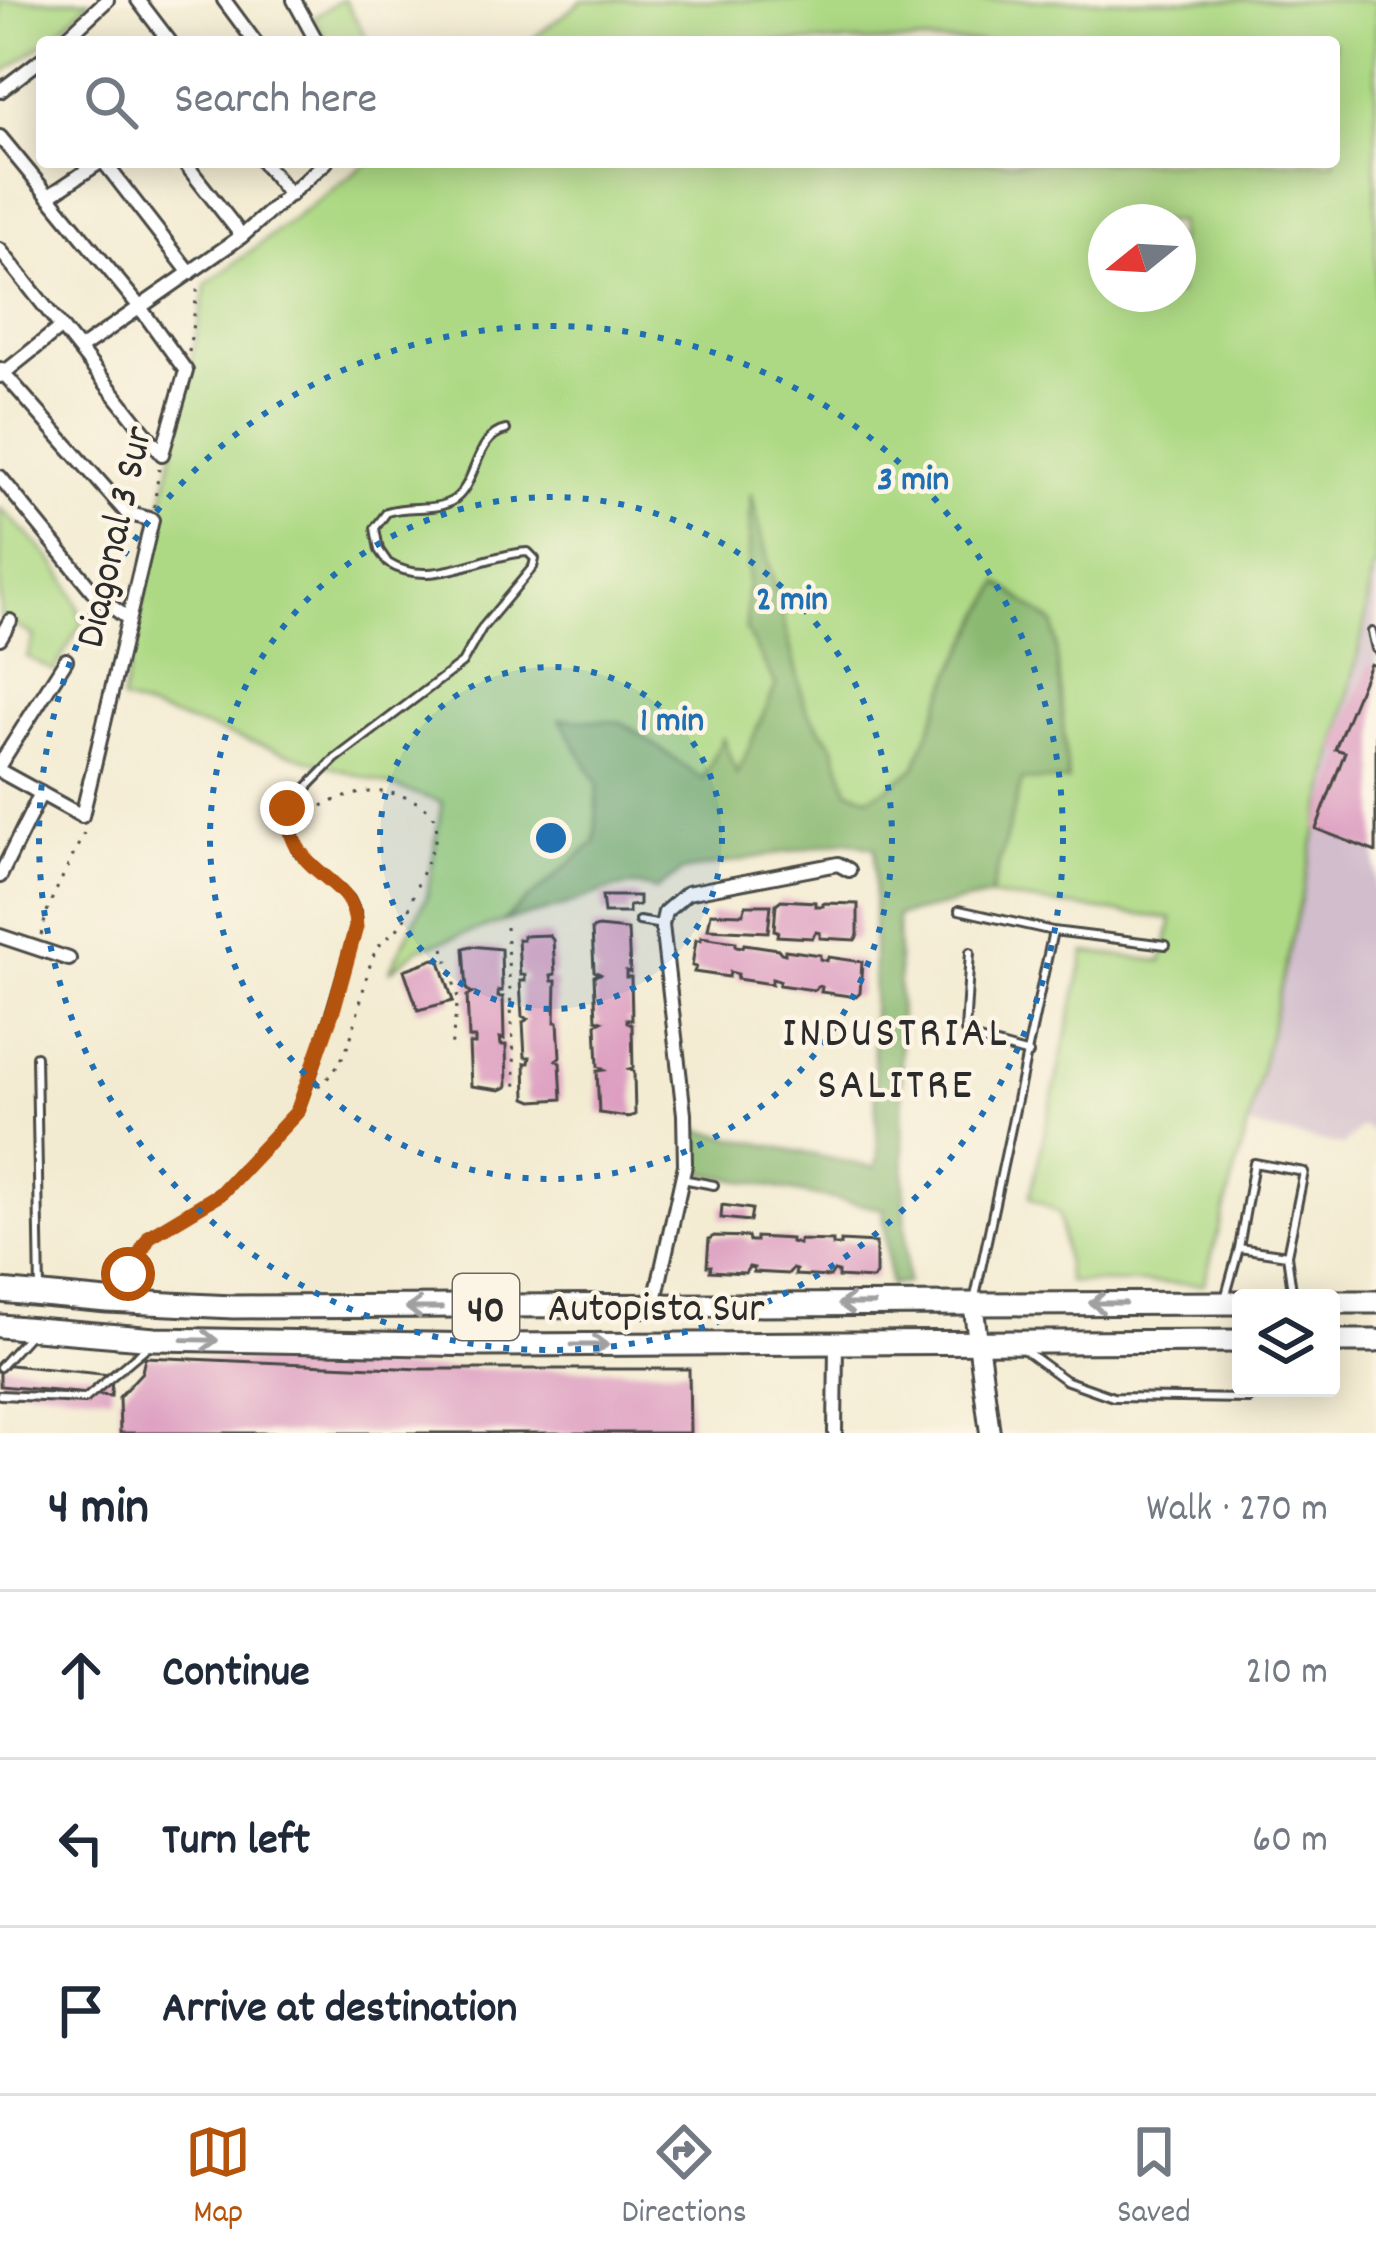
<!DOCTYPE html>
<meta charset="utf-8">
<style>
:root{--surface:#fff;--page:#f2f2f3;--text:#1f2937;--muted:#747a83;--line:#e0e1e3;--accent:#b45309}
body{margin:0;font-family:Dekko,sans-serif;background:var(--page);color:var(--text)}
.controls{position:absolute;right:36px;bottom:36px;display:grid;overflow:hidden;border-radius:12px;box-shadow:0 6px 30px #0003}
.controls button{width:108px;height:108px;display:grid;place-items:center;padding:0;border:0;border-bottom:3px solid var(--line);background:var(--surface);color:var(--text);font:60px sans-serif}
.compass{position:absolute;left:1088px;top:204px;width:108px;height:108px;border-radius:50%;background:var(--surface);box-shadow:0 6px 30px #0003;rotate:252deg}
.stop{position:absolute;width:36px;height:36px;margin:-27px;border:9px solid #b45309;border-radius:50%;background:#fff}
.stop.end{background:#b45309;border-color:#fff;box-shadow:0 3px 12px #0008}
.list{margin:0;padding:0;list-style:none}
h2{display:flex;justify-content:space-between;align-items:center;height:156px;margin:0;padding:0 48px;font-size:51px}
h2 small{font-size:39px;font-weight:400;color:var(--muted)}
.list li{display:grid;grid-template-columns:78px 1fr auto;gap:36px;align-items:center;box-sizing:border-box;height:168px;padding:0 48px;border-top:3px solid var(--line)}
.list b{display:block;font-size:45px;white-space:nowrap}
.list em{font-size:39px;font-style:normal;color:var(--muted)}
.icon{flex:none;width:66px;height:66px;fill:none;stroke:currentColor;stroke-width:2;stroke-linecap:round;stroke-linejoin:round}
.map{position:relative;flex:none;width:1376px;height:1433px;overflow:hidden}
.search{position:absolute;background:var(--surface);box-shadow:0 6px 30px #0003;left:36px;right:36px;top:36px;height:132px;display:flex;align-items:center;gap:30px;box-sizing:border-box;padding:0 42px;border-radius:12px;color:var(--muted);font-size:45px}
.sheet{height:660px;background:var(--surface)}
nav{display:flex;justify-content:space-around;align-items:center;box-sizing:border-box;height:168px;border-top:3px solid var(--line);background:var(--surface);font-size:33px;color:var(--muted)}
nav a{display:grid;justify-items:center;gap:6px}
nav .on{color:var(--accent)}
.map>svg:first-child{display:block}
.industrial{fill:#d1bdcc}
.green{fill:#add984;stroke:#6c8258;stroke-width:3;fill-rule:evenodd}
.forest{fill:#8ab972;stroke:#5a724e;stroke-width:3}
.building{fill:#dd9ec1}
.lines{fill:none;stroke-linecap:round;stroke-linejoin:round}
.service-casing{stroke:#494844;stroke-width:12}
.minor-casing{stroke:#494844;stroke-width:18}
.secondary-casing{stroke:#494844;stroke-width:24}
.trunk-casing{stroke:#494844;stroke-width:27}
.path{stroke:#494844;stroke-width:3;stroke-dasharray:3 9;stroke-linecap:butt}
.service{stroke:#fff;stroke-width:6}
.minor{stroke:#fff;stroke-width:12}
.secondary{stroke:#fff;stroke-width:18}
.trunk{stroke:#fff;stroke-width:21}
.oneway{stroke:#a0a0a0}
.route{stroke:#b45309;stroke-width:15}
.ring{fill:none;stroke:#1f6fb2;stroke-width:6;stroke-dasharray:6 12}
.labels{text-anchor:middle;stroke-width:9;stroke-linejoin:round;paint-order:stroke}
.shield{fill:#fcf5e5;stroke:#6a6863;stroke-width:3}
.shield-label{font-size:39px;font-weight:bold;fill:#2b2b2b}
.street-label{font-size:42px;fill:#2b2b2b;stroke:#fcf5e5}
.neighbourhood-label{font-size:45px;letter-spacing:3px;fill:#2b2b2b;stroke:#fcf5e5}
.centre{fill:#1f6fb2;stroke:#fcf5e5;stroke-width:6}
.ring-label{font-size:36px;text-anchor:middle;font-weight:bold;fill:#1f6fb2;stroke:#fcf5e5;stroke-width:9;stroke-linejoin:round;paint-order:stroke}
</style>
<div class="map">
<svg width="1376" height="1433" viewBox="0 0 1376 1433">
<rect width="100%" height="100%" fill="#fcf5e5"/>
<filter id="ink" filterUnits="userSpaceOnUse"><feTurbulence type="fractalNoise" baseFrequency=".00833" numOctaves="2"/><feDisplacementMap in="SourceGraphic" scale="24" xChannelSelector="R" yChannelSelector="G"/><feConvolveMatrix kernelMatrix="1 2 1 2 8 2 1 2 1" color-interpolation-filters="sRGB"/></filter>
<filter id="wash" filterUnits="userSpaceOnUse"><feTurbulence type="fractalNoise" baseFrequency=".004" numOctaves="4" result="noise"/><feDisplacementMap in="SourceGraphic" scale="48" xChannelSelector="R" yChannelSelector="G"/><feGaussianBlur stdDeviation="2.7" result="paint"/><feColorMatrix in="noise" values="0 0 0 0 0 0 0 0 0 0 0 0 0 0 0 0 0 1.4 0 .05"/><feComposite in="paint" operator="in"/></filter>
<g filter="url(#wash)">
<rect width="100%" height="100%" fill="#f3ebd1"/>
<!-- industrial -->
<path class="industrial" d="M1376,568V1133L1362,1126L1343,1146L1248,1126L1364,628L1372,570Z"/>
<!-- green -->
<path class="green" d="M0,0H90L54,36L0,75Z
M341,0H345L369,42H329L313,18Z
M583,0H1376V568L1372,570L1364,628L1248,1126L1204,1284L1068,1282L1059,1213L1030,1197L1085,952L1162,961L1172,919L990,896L1022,779L1067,781L999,584L952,673L915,767L890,787L869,797L847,790L834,747L806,709L752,499L746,631L777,685L737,777L722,741L703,780L622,722L561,720L598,784L595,843L502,922L418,949L389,972L427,896L442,802L122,701L207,284L369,162H1334V42H528ZM1106,222H1178V294H1106Z
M0,508C38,544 71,570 82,623L54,671L27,657L34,636L0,617Z"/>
<!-- forest -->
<path class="forest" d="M751,493L806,709L834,747L848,790L869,797L890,787L915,767L952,673L1000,583L1054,624L1068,781L1022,780L990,896L897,916L907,1283L890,1285L883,1209L697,1172V1130L875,1168L878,1158L873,1030L875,848L846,841L683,871L656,890C622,878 593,898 560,907C541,913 521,917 502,922L595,842L598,784L560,719L622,722L703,779L723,739L737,775L776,685L746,631Z"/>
<g id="blocks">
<!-- building -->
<path class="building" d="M1370,664L1376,666V852L1316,829L1345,752L1335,749Z
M602,896H639V905L629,906V913H604Z
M781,900L815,902V906H823V903L858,904V935L855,940L820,938V933L816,932L812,938L777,936L778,931L774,930L776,904Z
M746,905H771L768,932L708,929L711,913L743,914Z
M598,927L628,930L630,972L626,971V977H631L632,1020L627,1019V1022L632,1025L633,1068L629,1069L634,1072L635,1115L628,1117L599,1113L597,1071L604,1070L598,1066L596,1024L602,1021L596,1019L594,976L600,974L594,971L592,929Z
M549,935L553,940L555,974L551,975L552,981H556L555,1022H558L560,1057L556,1060L560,1063L562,1099L533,1101L526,1098L525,1063H529L530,1057H525L523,1022L528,1019L522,1016L520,981H525V975H520L518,939L523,940V936Z
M701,937L736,942V946L743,947L744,944L778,949L781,953L785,954V950L820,955V959L827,961L828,957L862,962L860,993L856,997L821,992L822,987L818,986L814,990L779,985L780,981L772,979V984L737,979L738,974L730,972L729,977L694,972L696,967L692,966L696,940H701Z
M471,946L501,949L502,991H498V997H503L504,1039L500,1038L501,1045H506L507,1087L500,1090L471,1086L469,1044H475V1038H469L467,996L473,993L467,990L464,948Z
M434,959L440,961L453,1001L418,1010L404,970Z
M722,1205L752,1209L750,1221L721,1218Z
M714,1236L748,1237L749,1241H756V1237L791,1239V1242L799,1244V1240L833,1241V1245H841V1241L876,1243V1274L873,1279L838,1277V1272L834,1271L830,1277L795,1275L796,1270L792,1269L788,1274L753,1272L754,1268L749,1267L745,1273L710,1271L711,1266H707L709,1239Z
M145,1357L421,1369H689L690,1433H120L119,1397L142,1372Z
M0,1364L112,1375L111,1396L0,1386Z"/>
</g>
</g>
<g filter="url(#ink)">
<use href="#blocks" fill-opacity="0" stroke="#494844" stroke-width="3"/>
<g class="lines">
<defs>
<path id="service" d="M1372,632L1376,649
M959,910L1053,931L1166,945
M639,921L662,925
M970,952L965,1031L975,1039L1029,1054
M36,1056L40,1292
M682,1179L714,1185
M1239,1248L1287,1255
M1226,1295L1239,1248L1254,1163L1304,1172L1287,1255L1293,1298
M975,1297L1053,931
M123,1299L127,1274L150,1236L220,1194L297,1112L312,1074L356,927V912L350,899L298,852L287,808L335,759L462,663L482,628L533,567L535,559L528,552C482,554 431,590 388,563L379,550L375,528L387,512C409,504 436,513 455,499C478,481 475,436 506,430
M1024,1350L1065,1380L1113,1397L1249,1399L1267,1388
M0,1367L30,1334
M0,1395L85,1399L148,1346"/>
<path id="minor" d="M138,0L170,42
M224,0L255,42
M294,0L317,42
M62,42L107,0
M0,91L42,59
M0,137L139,306L186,371L162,454
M104,162L190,273
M184,162L242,236
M263,162L290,195
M49,196L100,162
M0,250L162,454
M80,349L242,236L326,162
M0,369L127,513L152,520L82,816L0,771
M0,376L60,328
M0,477L97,596L126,617
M0,638L10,621
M0,764L66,660
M0,876L41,793
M0,936L69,959
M654,1305L685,1165L684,1114L662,925L665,912L687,893L838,864L849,870
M835,1433L836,1342"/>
<path id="secondary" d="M973,1303L990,1433"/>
<path id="trunk" d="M0,1291L107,1301L233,1307L1241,1303
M1331,1302H1376
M0,1326L155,1339L483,1345L1241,1341
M1331,1341H1376"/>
</defs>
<!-- service casing -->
<use href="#service" class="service-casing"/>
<!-- minor casing -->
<use href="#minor" class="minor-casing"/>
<!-- secondary casing -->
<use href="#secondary" class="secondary-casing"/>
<!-- trunk casing -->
<use href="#trunk" class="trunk-casing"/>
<!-- path -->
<path class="path" d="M189,352L198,285
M154,507L159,469
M300,816C334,800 368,783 405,797C459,816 430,848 417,886C411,901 409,914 399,927C391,937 379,942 374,954C357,996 357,1060 318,1086
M506,927L516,1089
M41,935L49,905L86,829
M444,948L458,998L451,1049"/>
<!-- service -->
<use href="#service" class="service"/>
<!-- minor -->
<use href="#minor" class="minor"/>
<!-- secondary -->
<use href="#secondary" class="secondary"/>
<!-- trunk -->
<use href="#trunk" class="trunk"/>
</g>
<!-- one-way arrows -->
<defs><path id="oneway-shaft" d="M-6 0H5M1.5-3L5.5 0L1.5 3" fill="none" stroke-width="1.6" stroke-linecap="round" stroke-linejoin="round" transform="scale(3)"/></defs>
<g class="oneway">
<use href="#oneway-shaft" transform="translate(1107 1303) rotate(180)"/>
<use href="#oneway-shaft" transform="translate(856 1304) rotate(180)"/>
<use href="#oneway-shaft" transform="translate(424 1308) rotate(180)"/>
<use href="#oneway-shaft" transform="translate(200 1340) rotate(1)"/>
<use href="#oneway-shaft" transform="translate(590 1345)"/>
</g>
</g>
<g class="lines" filter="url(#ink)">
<!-- route -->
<path class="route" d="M128,1274L150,1236L220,1194L297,1112L334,1007L356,927C355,872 290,881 287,808"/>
</g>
<!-- distance rings -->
<circle cx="551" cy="838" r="171" fill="#1f6fb2" fill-opacity=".12"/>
<g class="ring">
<circle cx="551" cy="838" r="171"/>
<circle cx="551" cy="838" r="341"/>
<circle cx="551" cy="838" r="512"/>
</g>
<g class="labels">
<!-- shield labels -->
<rect class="shield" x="453" y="1274" width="66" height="66" rx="9"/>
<g class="shield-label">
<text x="486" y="1321">40</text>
</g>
<!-- street labels -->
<g class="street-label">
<text transform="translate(111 536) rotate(-77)" y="15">Diagonal 3 Sur</text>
<text x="656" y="1320">Autopista Sur</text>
</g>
<!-- neighbourhood labels -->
<g class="neighbourhood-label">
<text x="896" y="1045">INDUSTRIAL<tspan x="896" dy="52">SALITRE</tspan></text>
</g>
</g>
<circle cx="551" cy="838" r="18" class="centre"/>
<g class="ring-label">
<text x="913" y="489">3 min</text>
<text x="792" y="609">2 min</text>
<text x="672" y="730">1 min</text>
</g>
</svg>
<div class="controls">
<button><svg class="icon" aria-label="layers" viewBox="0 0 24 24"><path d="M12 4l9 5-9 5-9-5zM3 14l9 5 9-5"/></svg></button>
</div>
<svg class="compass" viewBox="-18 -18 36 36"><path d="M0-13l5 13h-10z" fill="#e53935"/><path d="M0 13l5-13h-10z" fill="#747a83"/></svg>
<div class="stop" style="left:128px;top:1274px"></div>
<div class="stop end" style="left:287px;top:808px"></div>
<div class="search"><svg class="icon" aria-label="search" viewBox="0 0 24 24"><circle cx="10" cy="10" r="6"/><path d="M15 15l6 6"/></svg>Search here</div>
</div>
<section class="sheet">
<h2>4 min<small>Walk · 270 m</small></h2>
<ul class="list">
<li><svg class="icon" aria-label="ahead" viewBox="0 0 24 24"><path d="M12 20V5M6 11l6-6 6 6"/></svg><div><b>Continue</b></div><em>210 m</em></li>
<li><svg class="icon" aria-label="left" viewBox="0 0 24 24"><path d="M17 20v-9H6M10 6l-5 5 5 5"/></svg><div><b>Turn left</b></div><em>60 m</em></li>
<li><svg class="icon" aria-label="arrive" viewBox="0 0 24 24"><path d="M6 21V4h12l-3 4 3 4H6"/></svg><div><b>Arrive at destination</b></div></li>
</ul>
</section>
<nav>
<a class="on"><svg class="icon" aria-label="map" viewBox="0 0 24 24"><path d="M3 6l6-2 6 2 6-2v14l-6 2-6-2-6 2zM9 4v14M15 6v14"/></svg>Map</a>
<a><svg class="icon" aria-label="directions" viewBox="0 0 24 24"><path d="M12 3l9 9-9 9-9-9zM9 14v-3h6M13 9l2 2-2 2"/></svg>Directions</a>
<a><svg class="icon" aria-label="saved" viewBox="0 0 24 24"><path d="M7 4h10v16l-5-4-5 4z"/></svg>Saved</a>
</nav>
